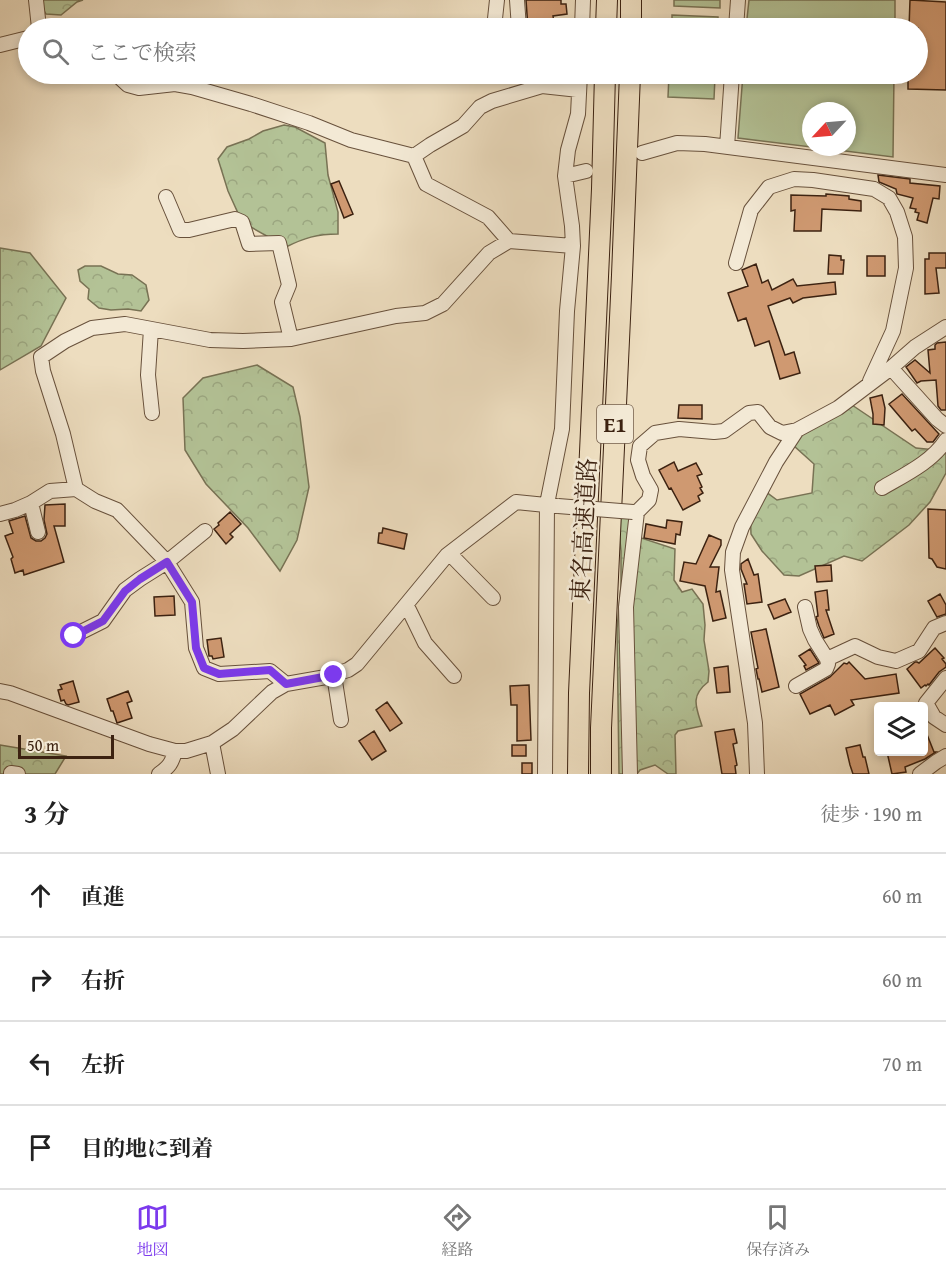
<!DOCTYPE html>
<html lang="ja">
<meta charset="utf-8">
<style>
:root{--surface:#fff;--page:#f2f2f2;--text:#222;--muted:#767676;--line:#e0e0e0;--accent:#7c3aed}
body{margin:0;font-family:"Gentium Book Plus","Noto Serif JP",serif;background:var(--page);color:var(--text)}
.controls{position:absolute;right:18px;bottom:18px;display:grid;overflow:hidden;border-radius:6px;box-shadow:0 3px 9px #0003}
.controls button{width:54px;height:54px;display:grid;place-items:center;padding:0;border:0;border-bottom:2px solid var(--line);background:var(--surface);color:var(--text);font:30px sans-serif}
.compass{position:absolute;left:802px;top:102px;width:54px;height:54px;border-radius:50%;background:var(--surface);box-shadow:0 3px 9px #0003;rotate:244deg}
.scale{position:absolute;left:18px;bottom:15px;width:96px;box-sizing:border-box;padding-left:6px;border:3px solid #3c2211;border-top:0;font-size:16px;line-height:21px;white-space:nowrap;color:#3c2211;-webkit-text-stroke:4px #f3e9d5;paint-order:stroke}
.stop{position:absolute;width:18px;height:18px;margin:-14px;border:4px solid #7c3aed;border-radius:50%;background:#fff}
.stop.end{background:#7c3aed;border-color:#fff;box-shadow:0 2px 6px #0008}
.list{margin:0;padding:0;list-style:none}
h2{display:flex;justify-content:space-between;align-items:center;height:78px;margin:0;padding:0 24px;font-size:26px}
h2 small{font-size:20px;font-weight:400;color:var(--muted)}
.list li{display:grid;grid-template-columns:39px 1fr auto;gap:18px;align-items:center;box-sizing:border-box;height:84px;padding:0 24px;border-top:2px solid var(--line)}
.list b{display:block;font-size:22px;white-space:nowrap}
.list em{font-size:20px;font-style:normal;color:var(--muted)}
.icon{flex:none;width:33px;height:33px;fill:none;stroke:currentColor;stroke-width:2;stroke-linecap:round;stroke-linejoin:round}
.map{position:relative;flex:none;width:946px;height:774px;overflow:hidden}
.search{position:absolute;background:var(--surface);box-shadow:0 3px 9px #0003;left:18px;right:18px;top:18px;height:66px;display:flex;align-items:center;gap:15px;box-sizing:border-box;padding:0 21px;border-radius:33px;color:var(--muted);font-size:22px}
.sheet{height:414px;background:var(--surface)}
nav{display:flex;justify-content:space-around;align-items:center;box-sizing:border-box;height:84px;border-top:2px solid var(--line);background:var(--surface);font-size:16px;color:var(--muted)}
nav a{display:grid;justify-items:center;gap:3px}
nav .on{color:var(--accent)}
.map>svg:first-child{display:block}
.green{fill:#b3c296;stroke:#787254;stroke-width:1.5}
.forest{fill:url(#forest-crowns);stroke:#787254;stroke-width:1.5}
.building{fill:#cf9971;stroke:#3c2211;stroke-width:1.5}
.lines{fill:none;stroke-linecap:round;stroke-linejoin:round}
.minor-casing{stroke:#68513c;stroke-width:16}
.highway-casing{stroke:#3c2211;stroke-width:22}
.minor{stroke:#f3e9d5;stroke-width:14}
.highway{stroke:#edddbf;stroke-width:20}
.minor-bridge-casing{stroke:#68513c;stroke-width:16;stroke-linecap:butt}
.minor-bridge{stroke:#f3e9d5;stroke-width:14}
.route{stroke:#7c3aed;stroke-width:8}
.labels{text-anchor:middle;stroke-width:5;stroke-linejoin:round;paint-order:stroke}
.shield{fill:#f3e9d5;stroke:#735e4c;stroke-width:1.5}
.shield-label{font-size:22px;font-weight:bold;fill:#3c2211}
.street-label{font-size:24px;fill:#3c2211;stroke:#f3e9d5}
</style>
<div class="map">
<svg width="946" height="774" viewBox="0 0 946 774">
<defs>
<pattern id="forest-crowns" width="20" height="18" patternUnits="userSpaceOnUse" patternTransform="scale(1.5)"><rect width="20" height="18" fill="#b3c296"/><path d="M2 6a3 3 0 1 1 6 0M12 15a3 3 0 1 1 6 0" fill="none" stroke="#9ba680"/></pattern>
</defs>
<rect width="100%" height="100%" fill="#edddbf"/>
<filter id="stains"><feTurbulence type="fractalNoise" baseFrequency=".00333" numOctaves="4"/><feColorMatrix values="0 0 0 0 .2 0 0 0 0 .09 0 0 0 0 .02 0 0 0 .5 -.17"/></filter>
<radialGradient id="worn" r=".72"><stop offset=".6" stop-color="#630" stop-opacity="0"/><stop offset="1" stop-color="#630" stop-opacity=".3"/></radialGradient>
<!-- green -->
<path class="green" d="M674,0H720V8L674,6Z
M749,0H895V28H746Z
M672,15L718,17V28H672Z
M743,74H894L893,157L813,147H847V111H811V147L738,138Z
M669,75L715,77L714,99L668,97Z"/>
<!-- forest -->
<path class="forest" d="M37,0H83L77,2L61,15L46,14Z
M284,125L295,127L325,143L328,175L338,212V234C317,234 304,238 286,247L242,222L228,191L218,159L227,147L249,139L263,131Z
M0,248L30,253L66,298L41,346L0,370Z
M85,266H101L118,274L132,275L146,285L149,300L141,311L128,309L111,310L99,308L88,299L89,289L80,281L78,270Z
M257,365L293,387L300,417L309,487L297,540L280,571L248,528L206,484L185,450L183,398L203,378Z
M852,405L916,448L946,451V473L930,502L909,525L862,561L844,556L799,576L784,575L762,551L751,534L750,506L762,489L777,500L812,493L814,464L793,445L802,427Z
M624,516H633L638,537L675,549L674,580L682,592L692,589L703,604L705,625L704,640L709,671L708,682C690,696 696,707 702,726L678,731L675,735L676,774H668L655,765L640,770L637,774H619L617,629L621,586V551L618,521Z
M0,745L66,756L55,774H0Z"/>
<!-- building -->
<path class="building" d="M526,0H561V4H566L567,14L553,16L555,28H528Z
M910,0L946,2V90L908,89V74H918V28H909Z
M878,175L910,179V183L940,186L939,199L933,198L927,223L917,220L919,213L915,212L916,209L910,208L913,198L897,194L896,189L879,182Z
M339,181L353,214L344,218L331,184Z
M826,194L849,196V199L861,201V211L822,209L821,231H794L795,210L791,211V195L826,196Z
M929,253H946V268H936L939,293L925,294V259H929Z
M829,255L841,256V260H844L843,274H828Z
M867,256H885V276H867Z
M756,264L762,283L768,280L772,290L793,279L797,286L835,282L836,294L803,298L793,303L790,298L768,306L785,355L794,352L800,373L780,379L769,341L755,346L746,318L738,321L728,293L748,286L742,270Z
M946,342V410H941L938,406L936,380L921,381L917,383L906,367L915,360L930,373L928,350L935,349V345L937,343Z
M902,394L939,434L933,442H927L915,429L912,431L889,404Z
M882,395L885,408L884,425L873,424V414L870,398Z
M679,405H702V419L678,418Z
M674,462L678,471L696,463L702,474L697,476L702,487L700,488L703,493L698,496L700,501L683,510L671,488L669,489L659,470Z
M65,504V526H54L64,562L24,575L23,570L15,573L11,559L13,557L5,536L13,533L9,521L25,516L31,538L36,541H41L45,538L47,534L44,520L45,505Z
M928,509L946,510V569L937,567L932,559L929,558Z
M230,512L241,524L230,534L233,537L226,544L214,529L219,525L218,523Z
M667,520L682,522L680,535L676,534L675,544L644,538L646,524L666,528Z
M383,528L407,534L404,549L378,543L379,533H382Z
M709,535L721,540V545L710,567H719L716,592L720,591L726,618L713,621L705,586L680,581L684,562L696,564Z
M748,559L754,575L758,574L762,602L747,604L744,584H747L741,569V564Z
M831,565L832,581L817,582L815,566Z
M827,590L829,610H826L834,634L824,638L819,626L816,617L818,616L815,592Z
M940,594L946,605V614L937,617L928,601Z
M174,596L175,615L155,616L154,597Z
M785,599L791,612L774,619L768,605Z
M766,629L779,687L762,692L759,679H758L756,669L758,668L751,632Z
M221,638L224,657L213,659L212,656H209L207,640Z
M935,648L944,658L942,659L946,664V667L939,672L929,685L928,684L926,686L925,685L921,688L907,669L915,662H917L919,663Z
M810,649L819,663L806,670L804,666L806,665L799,656Z
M849,662L865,679L896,674L899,693L851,700L854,705L835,715L830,705L810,714L800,694L830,677L844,663L847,664Z
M728,666L730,692L717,693L714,668Z
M73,681L79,702L68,705L66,704L64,700L61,701L58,690L62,689L60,685Z
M529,685L531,740L517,741V705H511L510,686Z
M128,691L132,701L127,703L132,718L117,723L113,711H111L107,699Z
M387,702L402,723L390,731L376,710Z
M924,727L934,752H936L925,759L905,767L906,772L892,774L887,752H924Z
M734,729L737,743L733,744L737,765L735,766L736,774H722L715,732Z
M374,731L386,751L372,760L359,741Z
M512,745H526V756H512Z
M860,745L863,757H865L869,774H853L850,765L846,748Z
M522,763H532V774H522Z"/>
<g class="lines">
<defs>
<path id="minor" d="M36,0L39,28
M517,0L519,28
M494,28L497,0
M582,28L583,0
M736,28L738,0
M0,45L28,38
M116,74L128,85L139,88L175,84L192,87L251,104L309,123L351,140L414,156L426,184L488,217L509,241
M536,74L542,86L579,90
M727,147L732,74
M642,153L677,143L705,144L946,175
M414,156L430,145L463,126L480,107L492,101L542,86
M565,176L586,171
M166,197L180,230H189L235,219L242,222L249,244L279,243L289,285L282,302L291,339
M736,263L751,210L769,187L794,179L813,180L874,189L889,198L897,212L905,237L906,268L893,331L870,381
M151,329L148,375L152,413
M891,368L937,419L946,426
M882,488C904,475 932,462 946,440
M31,503L38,532
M0,514L15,510L31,503L50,491L76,489
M450,554L493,598
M404,607L409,610L425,643L454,676
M805,607L810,629L815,640L827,659
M73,636L103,621L125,590L140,579L167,562L205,531
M334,675L341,720
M946,678L926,703L934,717L946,725
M286,684L270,671L219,674L204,668L196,648L192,602L167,562L117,510L95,501L76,489L63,434L43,371L41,357L65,341L92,328L125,324L210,340L243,341L291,339L396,316L425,313L443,304L489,253L509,241L573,246
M796,686L826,669L828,664L827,659L855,646L878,657L896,661L919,651L934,628L946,623
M0,691L10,693L149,744L175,751H186L212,743L233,729L272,692L286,684L326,677L348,670L357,664L447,555L516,502L556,506
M212,743L218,774
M11,773L18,774
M159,774C169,767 172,763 175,751
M545,774L547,504L562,429L567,311L573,246L572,226L565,176L568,150L578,114L580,74
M630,774L626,607L637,512L649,500L651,490L643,476L638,460L640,446L655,433L679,429L714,432L724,431L749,413L758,412L770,427L782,433L797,430L838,408L891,368L915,347L946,327
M757,774L755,723L732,570L733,552L742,527L776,462L797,430
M920,774L936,762L946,756"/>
<path id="highway" d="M606,28L607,0
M631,28V0
M578,774L579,693L602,189L605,74
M601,774V728L622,275L630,74"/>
</defs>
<!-- minor casing -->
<use href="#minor" class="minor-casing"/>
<!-- highway casing -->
<use href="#highway" class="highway-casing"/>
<!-- minor -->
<use href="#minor" class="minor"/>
<!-- highway -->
<use href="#highway" class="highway"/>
<defs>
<path id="minor-bridge" d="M558,506L633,512"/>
</defs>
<!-- minor-bridge casing -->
<use href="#minor-bridge" class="minor-bridge-casing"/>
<!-- minor-bridge -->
<use href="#minor-bridge" class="minor-bridge"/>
</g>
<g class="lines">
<!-- route -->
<path class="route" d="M74,636L103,621L125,591L140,579L167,562L192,602L196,648L204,668L219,674L270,670L286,684L334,675"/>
</g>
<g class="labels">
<!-- shield labels -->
<rect class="shield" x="597" y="405" width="36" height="38" rx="4.5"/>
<g class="shield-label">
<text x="615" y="432">E1</text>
</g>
<!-- street labels -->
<g class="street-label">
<text transform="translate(584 530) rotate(-87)" y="8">東名高速道路</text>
</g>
</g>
<rect width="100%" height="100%" filter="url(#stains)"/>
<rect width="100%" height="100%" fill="url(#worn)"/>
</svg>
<div class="controls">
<button><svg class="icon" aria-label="layers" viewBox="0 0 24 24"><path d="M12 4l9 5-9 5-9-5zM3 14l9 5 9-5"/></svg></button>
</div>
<svg class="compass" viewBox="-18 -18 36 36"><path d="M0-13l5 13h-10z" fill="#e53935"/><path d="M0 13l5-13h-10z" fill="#767676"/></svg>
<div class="scale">50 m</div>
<div class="stop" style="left:74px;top:636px"></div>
<div class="stop end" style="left:334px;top:675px"></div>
<div class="search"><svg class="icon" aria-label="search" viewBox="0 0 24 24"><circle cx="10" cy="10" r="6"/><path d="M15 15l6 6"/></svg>ここで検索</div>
</div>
<section class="sheet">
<h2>3 分<small>徒歩 · 190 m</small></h2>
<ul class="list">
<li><svg class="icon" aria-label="ahead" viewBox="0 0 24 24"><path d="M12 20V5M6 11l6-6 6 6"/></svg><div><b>直進</b></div><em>60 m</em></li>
<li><svg class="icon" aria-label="right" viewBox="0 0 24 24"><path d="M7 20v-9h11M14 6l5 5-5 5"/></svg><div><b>右折</b></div><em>60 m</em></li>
<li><svg class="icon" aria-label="left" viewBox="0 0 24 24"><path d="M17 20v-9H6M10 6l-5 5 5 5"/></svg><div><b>左折</b></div><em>70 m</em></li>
<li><svg class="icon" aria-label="arrive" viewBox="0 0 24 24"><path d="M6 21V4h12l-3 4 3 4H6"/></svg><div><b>目的地に到着</b></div></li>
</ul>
</section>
<nav>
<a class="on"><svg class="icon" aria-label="map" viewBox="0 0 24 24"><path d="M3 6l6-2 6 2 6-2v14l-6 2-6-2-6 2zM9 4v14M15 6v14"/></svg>地図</a>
<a><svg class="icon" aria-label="directions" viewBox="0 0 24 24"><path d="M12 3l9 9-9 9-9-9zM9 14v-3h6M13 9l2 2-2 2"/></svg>経路</a>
<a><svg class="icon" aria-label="saved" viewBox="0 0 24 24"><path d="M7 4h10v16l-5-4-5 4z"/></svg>保存済み</a>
</nav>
